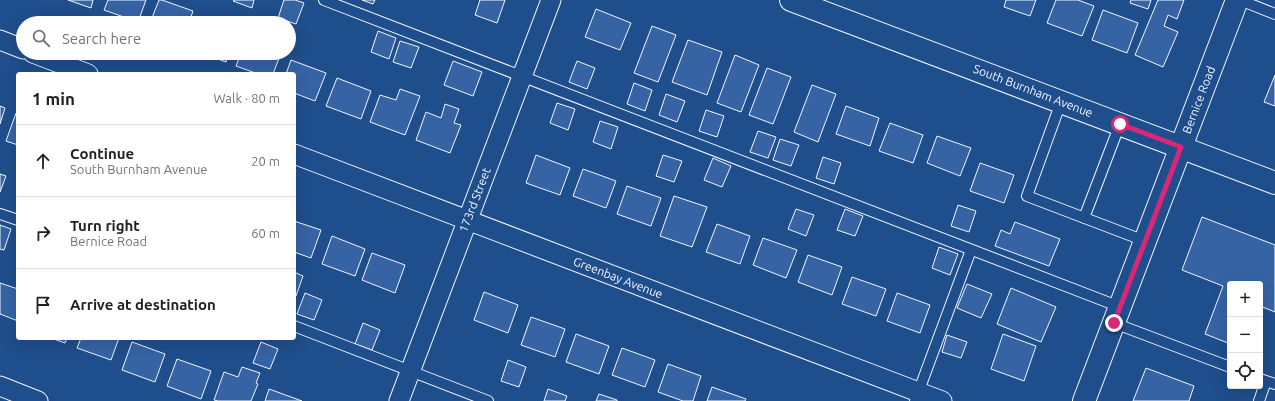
<!DOCTYPE html>
<meta charset="utf-8">
<style>
:root{--surface:#fff;--page:#f6f6f6;--text:#202124;--muted:#757577;--line:#e0e0e0}
body{margin:0;font-family:Ubuntu,sans-serif;background:var(--page);color:var(--text)}
.controls{position:absolute;right:12px;bottom:12px;display:grid;overflow:hidden;border-radius:4px;box-shadow:0 4px 16px #0002}
.controls button{width:36px;height:36px;display:grid;place-items:center;padding:0;border:0;border-bottom:1px solid var(--line);background:var(--surface);color:var(--text);font:20px sans-serif}
.stop{position:absolute;width:12px;height:12px;margin:-9px;border:3px solid #db2777;border-radius:50%;background:#fff}
.stop.end{background:#db2777;border-color:#fff;box-shadow:0 1px 4px #0008}
.list{margin:0;padding:0;list-style:none}
h2{display:flex;justify-content:space-between;align-items:center;height:52px;margin:0;padding:0 16px;font-size:17px}
h2 small{font-size:13px;font-weight:400;color:var(--muted)}
.list li{display:grid;grid-template-columns:26px 1fr auto;gap:12px;align-items:center;box-sizing:border-box;height:72px;padding:0 16px;border-top:1px solid var(--line)}
.list b{display:block;font-size:15px;white-space:nowrap}
.list p{margin:0;font-size:13px;white-space:nowrap;color:var(--muted)}
.list em{font-size:13px;font-style:normal;color:var(--muted)}
.icon{flex:none;width:22px;height:22px;fill:none;stroke:currentColor;stroke-width:2;stroke-linecap:round;stroke-linejoin:round}
.map{position:relative;flex:none;width:1275px;height:401px;overflow:hidden}
.search{position:absolute;background:var(--surface);box-shadow:0 4px 16px #0002;left:16px;top:16px;width:280px;height:44px;display:flex;align-items:center;gap:10px;box-sizing:border-box;padding:0 14px;border-radius:22px;color:var(--muted);font-size:15px}
.panel{position:absolute;background:var(--surface);box-shadow:0 4px 16px #0002;left:16px;top:72px;width:280px;height:268px;border-radius:4px}
.map>svg:first-child{display:block}
.building{fill:#3563a3;stroke:#f2f6ff}
.lines{fill:none;stroke-linecap:round;stroke-linejoin:round}
.lane-casing{stroke:#f2f6ff;stroke-width:12}
.street-casing{stroke:#f2f6ff;stroke-width:21}
.secondary-casing{stroke:#f2f6ff;stroke-width:24}
.lane{stroke:#1f4e8c;stroke-width:10}
.street{stroke:#1f4e8c;stroke-width:19}
.secondary{stroke:#1f4e8c;stroke-width:22}
.route{stroke:#db2777;stroke-width:5}
.labels{text-anchor:middle;stroke-width:3;stroke-linejoin:round;paint-order:stroke}
.street-label{font-size:12px;fill:#f2f6ff;stroke:#1f4e8c}
</style>
<div class="map">
<svg width="1275" height="401" viewBox="0 0 1275 401">
<rect width="100%" height="100%" fill="#1f4e8c"/>
<!-- building -->
<path class="building" d="M68,0H93L91,8Z
M108,0H146L138,22L104,10Z
M159,0H162L193,11L189,23H150Z
M234,0H254L252,8L233,1Z
M284,0H295L304,3L296,24L278,18Z
M362,0H375L373,4Z
M479,0H505L497,23L475,15L480,0Z
M1006,0H1036L1030,16L1004,7Z
M1056,0H1078L1094,6L1082,36L1047,23Z
M1131,0H1151L1148,9L1130,3Z
M1158,0H1184L1177,19L1168,15L1164,26L1178,32L1163,67L1135,55Z
M596,9L631,23L620,50L585,37Z
M1103,10L1138,23L1127,53L1092,40Z
M652,26L676,35L658,82L634,73Z
M378,31L396,38L389,59L371,52Z
M688,40L722,52L707,95L672,82Z
M400,41L419,47L411,68L393,62Z
M202,53H229L226,62Z
M241,53H281L273,74H258L236,66Z
M735,55L759,65L741,112L717,103Z
M291,60L326,73L315,101L294,93V74H286Z
M453,61L482,72L473,96L444,85Z
M577,61L595,68L587,89L569,82Z
M767,68L791,77L773,124L749,115Z
M1275,75V106L1264,102Z
M337,78L371,91L361,119L326,106Z
M634,83L652,90L645,111L627,104Z
M812,85L836,94L818,142L794,132Z
M400,89L420,96L405,135L370,122L380,95L396,100Z
M666,94L685,101L677,122L659,115Z
M557,103L575,109L568,130L550,123Z
M445,104L459,109L454,123L461,125L450,153L416,140L426,112L441,118Z
M0,106L5,108L0,124Z
M846,106L879,118L870,146L836,134Z
M706,110L724,116L717,137L699,131Z
M16,113L18,114V145L6,141Z
M600,121L618,127L611,149L593,142Z
M890,123L923,135L913,163L879,151Z
M758,131L776,137L768,158L750,152Z
M937,136L971,148L960,176L927,163Z
M780,139L799,145L791,166L773,160Z
M536,155L570,168L560,195L526,183Z
M663,155L682,161L674,182L656,176Z
M823,157L841,163L834,184L816,178Z
M713,158L731,166L722,187L704,180Z
M980,163L1014,175L1004,203L970,191Z
M583,169L616,181L606,208L573,196Z
M0,174L6,176L0,192Z
M627,186L661,198L651,226L617,214Z
M674,196L707,207L692,247L660,236Z
M958,205L976,211L969,232L951,226Z
M796,209L814,215L806,236L788,229Z
M845,209L863,216L855,236L837,230Z
M1202,217L1275,245V312L1260,306V284H1230V338L1228,343L1205,334L1223,286L1182,270Z
M294,221L321,230L311,258L294,252Z
M1015,222L1060,239L1049,266L995,246L1001,230L1010,234Z
M717,224L750,236L740,264L706,252Z
M0,225L11,229L4,250L0,249Z
M332,236L365,249L355,276L322,264Z
M763,238L797,250L786,278L753,265Z
M939,247L958,254L950,275L932,268Z
M372,253L405,265L395,293L362,280Z
M808,255L842,267L832,295L798,282Z
M294,272L303,276L296,296H294Z
M852,277L886,289L876,316L842,304Z
M0,283L18,289V321L0,314Z
M967,284L992,294L981,318L957,308Z
M1011,288L1056,307L1041,342L997,324Z
M484,292L518,305L508,333L474,320Z
M305,293L322,300L314,320L297,314Z
M897,293L930,305L920,333L887,321Z
M531,317L565,329L555,357L521,345Z
M363,323L380,330L372,350L355,344Z
M576,334L609,346L599,374L566,362Z
M1003,334L1036,346L1024,381L991,369Z
M947,335L967,342L961,358L942,352Z
M51,338H67L65,343Z
M81,338H119L111,360L77,348Z
M132,342L165,354L155,382L122,370Z
M261,342L278,349L270,369L253,363Z
M622,348L655,360L645,387L612,375Z
M177,359L211,371L201,399L167,386Z
M508,360L526,367L519,387L501,381Z
M668,364L701,376L693,401H683L658,392Z
M242,367L260,373L256,383L258,384L251,401H218L214,400L224,372L238,377Z
M1146,368L1194,386L1189,401H1133Z
M712,387L746,399L745,401H707Z
M269,389L302,401H265Z
M548,389L567,396L565,401H544Z
M599,394L617,400V401H596Z"/>
<g class="lines">
<defs>
<path id="lane" d="M324,0L1120,307
M1240,0L1275,14
M1061,102L1027,196L1145,241
M0,214L18,220
M1084,218L1120,124
M1114,323L1230,367
M294,326L488,401
M1260,379L1275,384
M915,401L971,250
M1259,401L1266,381"/>
<path id="street" d="M0,40L23,49
M33,53L88,74
M294,154L942,401
M0,386L38,401
M399,401L551,0"/>
<path id="secondary" d="M791,0L1275,183
M1084,401L1237,0"/>
</defs>
<!-- lane casing -->
<use href="#lane" class="lane-casing"/>
<!-- street casing -->
<use href="#street" class="street-casing"/>
<!-- secondary casing -->
<use href="#secondary" class="secondary-casing"/>
<!-- lane -->
<use href="#lane" class="lane"/>
<!-- street -->
<use href="#street" class="street"/>
<!-- secondary -->
<use href="#secondary" class="secondary"/>
</g>
<g class="lines">
<!-- route -->
<path class="route" d="M1114,323L1181,147L1120,124"/>
</g>
<g class="labels">
<!-- street labels -->
<g class="street-label">
<text transform="translate(1033 91) rotate(21)" y="4">South Burnham Avenue</text>
<text transform="translate(1199 100) rotate(-69)" y="4">Bernice Road</text>
<text transform="translate(475 200) rotate(-69)" y="4">173rd Street</text>
<text transform="translate(618 278) rotate(21)" y="4">Greenbay Avenue</text>
</g>
</g>
</svg>
<div class="controls">
<button>+</button>
<button>−</button>
<button><svg class="icon" aria-label="locate" viewBox="0 0 24 24"><circle cx="12" cy="12" r="6"/><path d="M12 2v4M12 18v4M2 12h4M18 12h4"/></svg></button>
</div>
<div class="stop" style="left:1120px;top:124px"></div>
<div class="stop end" style="left:1114px;top:323px"></div>
<div class="search"><svg class="icon" aria-label="search" viewBox="0 0 24 24"><circle cx="10" cy="10" r="6"/><path d="M15 15l6 6"/></svg>Search here</div>
<section class="panel">
<h2>1 min<small>Walk · 80 m</small></h2>
<ul class="list">
<li><svg class="icon" aria-label="ahead" viewBox="0 0 24 24"><path d="M12 20V5M6 11l6-6 6 6"/></svg><div><b>Continue</b><p>South Burnham Avenue</p></div><em>20 m</em></li>
<li><svg class="icon" aria-label="right" viewBox="0 0 24 24"><path d="M7 20v-9h11M14 6l5 5-5 5"/></svg><div><b>Turn right</b><p>Bernice Road</p></div><em>60 m</em></li>
<li><svg class="icon" aria-label="arrive" viewBox="0 0 24 24"><path d="M6 21V4h12l-3 4 3 4H6"/></svg><div><b>Arrive at destination</b></div></li>
</ul>
</section>
</div>
